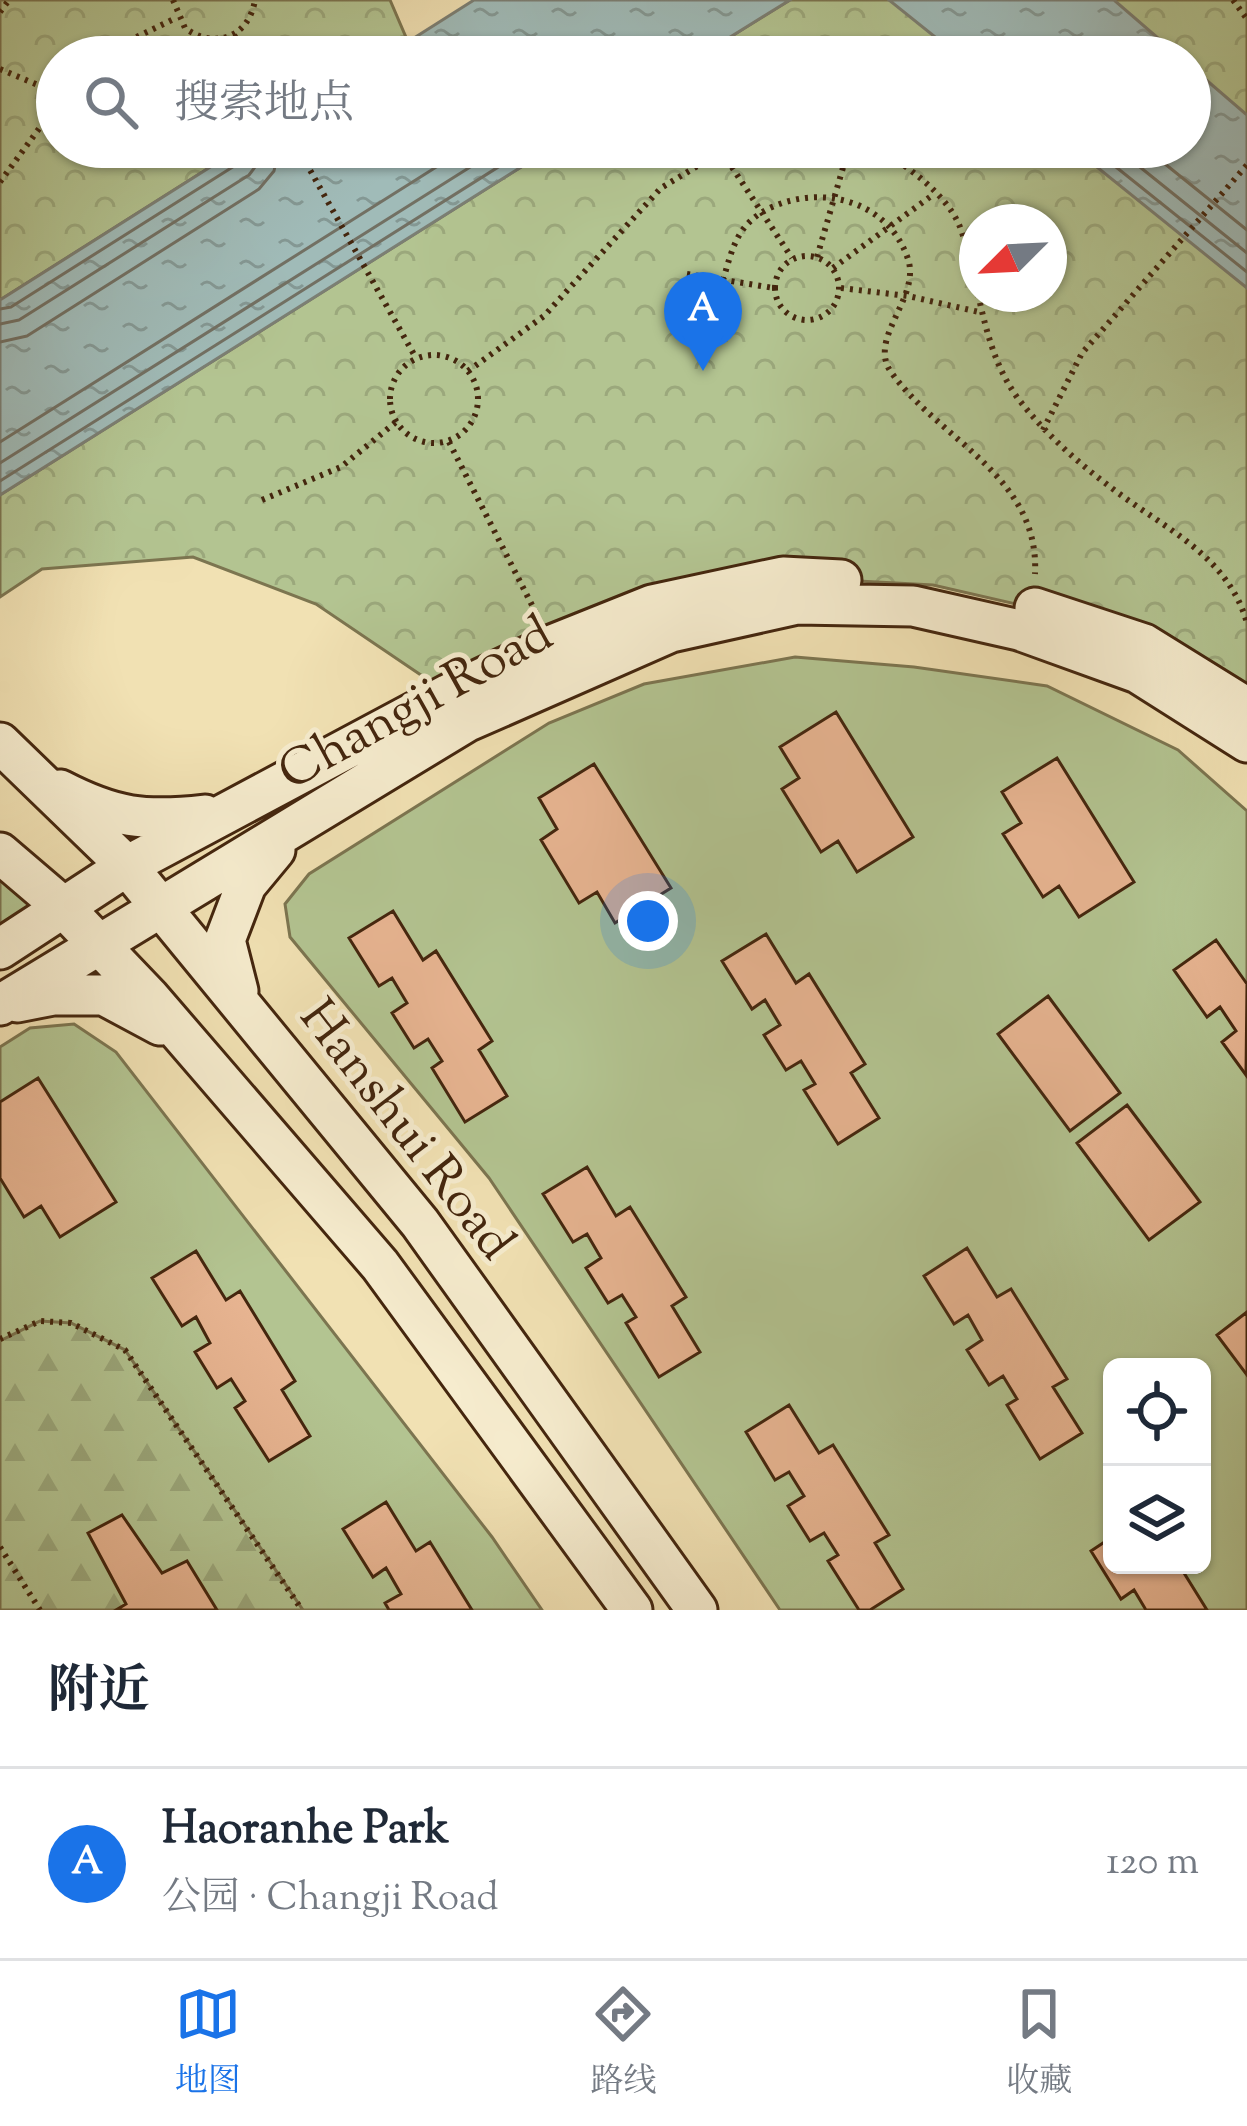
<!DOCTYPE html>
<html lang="zh">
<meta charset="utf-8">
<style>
:root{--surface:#fff;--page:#f2f2f3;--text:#1f2937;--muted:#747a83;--line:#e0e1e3;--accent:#1a73e8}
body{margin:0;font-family:"Sorts Mill Goudy","Noto Serif SC",serif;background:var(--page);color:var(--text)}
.controls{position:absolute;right:36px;bottom:36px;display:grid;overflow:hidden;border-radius:18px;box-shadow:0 3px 9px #0004}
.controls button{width:108px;height:108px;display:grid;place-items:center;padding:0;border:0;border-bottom:3px solid var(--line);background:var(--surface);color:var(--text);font:60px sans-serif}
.compass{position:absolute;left:959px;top:204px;width:108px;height:108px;border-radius:50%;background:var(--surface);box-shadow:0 3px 9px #0004;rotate:246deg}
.you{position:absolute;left:648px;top:921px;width:42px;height:42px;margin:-30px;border:9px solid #fff;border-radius:50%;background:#1a73e8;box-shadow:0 0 0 18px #1a73e833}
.badge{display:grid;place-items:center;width:78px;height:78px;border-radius:50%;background:var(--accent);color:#fff;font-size:39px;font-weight:700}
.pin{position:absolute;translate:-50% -99px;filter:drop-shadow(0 3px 6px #0008)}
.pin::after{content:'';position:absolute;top:63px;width:42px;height:36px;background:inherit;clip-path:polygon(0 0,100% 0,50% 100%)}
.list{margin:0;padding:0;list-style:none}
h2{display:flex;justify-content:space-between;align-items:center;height:156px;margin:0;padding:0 48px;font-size:51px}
h2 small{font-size:39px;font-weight:400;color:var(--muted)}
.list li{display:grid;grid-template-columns:78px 1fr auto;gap:36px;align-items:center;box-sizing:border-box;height:192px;padding:0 48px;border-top:3px solid var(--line)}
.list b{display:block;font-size:45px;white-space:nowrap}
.list p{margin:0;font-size:39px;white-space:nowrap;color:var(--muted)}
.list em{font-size:39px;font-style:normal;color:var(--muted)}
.icon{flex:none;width:66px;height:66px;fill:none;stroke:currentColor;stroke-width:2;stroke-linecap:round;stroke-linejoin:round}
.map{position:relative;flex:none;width:1247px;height:1610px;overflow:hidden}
.search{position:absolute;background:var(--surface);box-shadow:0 3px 9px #0004;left:36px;right:36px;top:36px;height:132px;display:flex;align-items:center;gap:30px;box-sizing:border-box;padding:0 42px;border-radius:66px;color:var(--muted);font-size:45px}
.sheet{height:348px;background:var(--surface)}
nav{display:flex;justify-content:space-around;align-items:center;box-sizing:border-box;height:168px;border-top:3px solid var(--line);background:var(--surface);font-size:33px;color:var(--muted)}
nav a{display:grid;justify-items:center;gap:6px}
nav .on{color:var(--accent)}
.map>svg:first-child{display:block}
.grass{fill:#b3c491;stroke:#7c7550;stroke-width:3;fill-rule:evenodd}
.forest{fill:url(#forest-firs);stroke:#7c7550;stroke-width:3}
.park{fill:url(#park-crowns);stroke:#7c7550;stroke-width:3;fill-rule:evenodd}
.water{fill:url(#water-ripples);stroke:#7b7f74;stroke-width:3}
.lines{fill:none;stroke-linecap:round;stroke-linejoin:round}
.shore{stroke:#727063;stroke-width:3}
.building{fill:#e7b491;stroke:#44260e;stroke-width:3}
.secondary-casing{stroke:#44260e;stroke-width:45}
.path{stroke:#44260e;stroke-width:6;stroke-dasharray:3 6;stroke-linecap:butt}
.secondary{stroke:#f6ecce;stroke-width:39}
.labels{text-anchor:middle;stroke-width:10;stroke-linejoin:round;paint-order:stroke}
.street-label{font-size:51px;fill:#44260e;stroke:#f6ecce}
</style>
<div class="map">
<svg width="1247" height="1610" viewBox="0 0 1247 1610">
<defs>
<pattern id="forest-firs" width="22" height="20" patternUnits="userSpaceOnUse" patternTransform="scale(3)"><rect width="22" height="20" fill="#b3c491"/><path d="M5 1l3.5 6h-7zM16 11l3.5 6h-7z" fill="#9ba87c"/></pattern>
<pattern id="park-crowns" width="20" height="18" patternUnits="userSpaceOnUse" patternTransform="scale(3)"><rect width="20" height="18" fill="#b3c491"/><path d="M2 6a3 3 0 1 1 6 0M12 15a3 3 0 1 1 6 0" fill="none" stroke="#9ba87c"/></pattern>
<pattern id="water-ripples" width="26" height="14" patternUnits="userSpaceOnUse" patternTransform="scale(3)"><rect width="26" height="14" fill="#a0bbb8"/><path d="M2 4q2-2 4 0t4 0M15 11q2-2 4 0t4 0" fill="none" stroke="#849894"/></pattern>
</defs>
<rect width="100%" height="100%" fill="#f1e1b3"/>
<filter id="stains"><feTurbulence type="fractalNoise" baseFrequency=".00167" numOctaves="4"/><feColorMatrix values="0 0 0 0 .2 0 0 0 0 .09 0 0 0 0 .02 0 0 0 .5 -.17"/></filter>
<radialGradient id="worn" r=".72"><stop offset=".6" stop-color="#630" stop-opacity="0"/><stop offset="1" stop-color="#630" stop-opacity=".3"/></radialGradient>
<!-- grass -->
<path class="grass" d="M795,657L914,667L1047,686L1178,750L1247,811V1610H780L489,1178L290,937L285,904L309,874L549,723L644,684ZM1112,1367H1202V1565H1112Z
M74,1024L116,1052L492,1537L542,1610H0V1047L30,1028Z"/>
<!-- forest -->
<path class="forest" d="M40,1321L71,1323L125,1350L303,1610H0V1341Z"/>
<!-- park -->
<path class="park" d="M0,0H390L408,42L384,57H57V147H242L0,300Z
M790,0H1247V708L1033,608L933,585L783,577L449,694L316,604L193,557L42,569L0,597V495L553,147H1190V57H698ZM977,222H1049V294H977Z
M0,853L62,906L0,949Z"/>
<!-- water -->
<path class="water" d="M474,0H790L698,57H384Z
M889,0H1114L1180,57H960Z
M1190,66L1247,115V288L1072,147H1190Z
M242,147H553L0,495V300Z"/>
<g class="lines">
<!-- shore -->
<path class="shore" d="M1091,147L1247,272
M1115,147L1247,253
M1144,147L1247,230
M0,309L11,307L239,163L246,147
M0,324L19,320L249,175L258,163L261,147
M0,342L27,336L259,189L274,171L279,147
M0,442L468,147
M0,463L502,147
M0,481L530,147"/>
</g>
<!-- building -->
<path class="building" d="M836,712L913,837L857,872L838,841L821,852L782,789L799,778L780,747Z
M1057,758L1134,882L1079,917L1059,886L1043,897L1003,834L1021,823L1002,792Z
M594,764L671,888L615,923L597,892L579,903L541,840L557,829L539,798Z
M393,911L423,960L436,951L492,1041L479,1050L507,1096L465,1122L432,1068L442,1061L428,1039L414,1048L392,1013L407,1003L392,978L379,986L349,938Z
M766,934L796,983L809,974L865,1064L851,1073L879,1118L838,1144L804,1090L815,1084L801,1061L786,1070L764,1035L780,1025L765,1000L752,1009L722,961Z
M1216,940L1247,984L1246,1075L1222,1042L1236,1031L1220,1007L1207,1017L1174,970Z
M1048,996L1120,1093L1070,1131L998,1034Z
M38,1078L116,1202L60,1237L41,1206L24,1217L0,1178V1102Z
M1127,1105L1200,1202L1149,1240L1077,1143Z
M587,1167L616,1216L630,1207L686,1297L672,1306L700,1352L659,1377L626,1323L636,1317L622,1295L608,1303L586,1268L601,1258L587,1234L573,1242L543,1194Z
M967,1248L997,1297L1011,1289L1067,1379L1053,1387L1082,1433L1040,1459L1007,1405L1017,1399L1003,1376L989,1385L967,1350L982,1340L968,1315L954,1324L924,1276Z
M196,1251L226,1300L240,1291L295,1381L282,1390L310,1436L269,1461L235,1408L245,1401L231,1379L217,1388L195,1352L210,1343L196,1317L182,1326L152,1278Z
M1247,1312V1375L1217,1335Z
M789,1405L819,1453L833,1445L889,1535L875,1543L903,1589L870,1610H859L828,1561L838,1555L824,1533L810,1541L788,1506L804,1496L789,1472L775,1480L746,1432Z
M386,1502L416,1551L430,1542L472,1610H389L385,1603L401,1594L386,1568L373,1577L343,1529Z
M122,1515L162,1573L187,1561L217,1610H116L126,1604L88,1533Z
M1112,1537V1565H1160L1164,1572L1179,1565L1207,1610H1146L1134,1590L1121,1599L1091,1551Z"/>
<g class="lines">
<defs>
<path id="secondary" d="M1035,608L1144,644L1247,708
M0,743L127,866L420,1223L697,1610
M60,790C114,818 145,822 205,815
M0,853L62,906L149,997L380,1265L632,1610
M0,949L127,866L449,694L552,645L652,605L783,577L841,580
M238,991L225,940L246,885L275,850
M17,1002L53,995H104L160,1025
M0,1005L466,722L671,632L797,604L913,606L1019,630L1138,673L1247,742"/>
</defs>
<!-- secondary casing -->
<use href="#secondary" class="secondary-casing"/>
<!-- path -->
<path class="path" d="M173,0L185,28C215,50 249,37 255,0
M1233,0L1247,19
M0,12L9,0
M234,35L247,57
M107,57L122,44L176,18
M0,69L57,93
M297,147L416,358
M874,147C904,163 947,194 960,227C981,284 981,351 1020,401C1048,437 1084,468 1121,495C1170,531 1229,559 1247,623
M722,152L792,258
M0,182L57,104
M775 288a32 32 0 1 1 64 0a32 32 0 1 1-64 0Z
M817,257L849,147
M833,268L934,194
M687,274L774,288
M723,280C733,247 737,223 772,207C824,184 889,202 908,259C921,298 867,338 891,372C940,441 1040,476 1035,574
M841,288L908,296L979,312
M390 399a44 44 0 1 1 88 0a44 44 0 1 1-88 0Z
M468,371L544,316L661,188L729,147
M1043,430L1082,353L1247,165
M449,442L537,615
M262,500L341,467L396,422
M0,1339L40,1321L71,1323L125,1350L302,1610
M0,1547L40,1610"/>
<!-- secondary -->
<use href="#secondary" class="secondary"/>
</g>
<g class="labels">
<!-- street labels -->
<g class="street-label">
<text transform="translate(414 701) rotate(-29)" y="18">Changji Road</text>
<text transform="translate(409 1128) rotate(52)" y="18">Hanshui Road</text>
</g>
</g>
<rect width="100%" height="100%" filter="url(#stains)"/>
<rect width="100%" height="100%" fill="url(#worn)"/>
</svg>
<div class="controls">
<button><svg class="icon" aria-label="locate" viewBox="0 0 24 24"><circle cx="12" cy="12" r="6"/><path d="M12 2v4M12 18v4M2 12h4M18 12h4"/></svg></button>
<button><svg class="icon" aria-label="layers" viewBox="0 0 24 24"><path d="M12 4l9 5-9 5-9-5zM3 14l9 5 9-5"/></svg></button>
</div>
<svg class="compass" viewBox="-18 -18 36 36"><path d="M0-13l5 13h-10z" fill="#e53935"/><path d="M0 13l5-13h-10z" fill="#747a83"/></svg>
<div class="you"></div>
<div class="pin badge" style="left:703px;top:371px">A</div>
<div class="search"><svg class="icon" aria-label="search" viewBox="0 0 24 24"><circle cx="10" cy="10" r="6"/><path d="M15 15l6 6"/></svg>搜索地点</div>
</div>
<section class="sheet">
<h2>附近<small></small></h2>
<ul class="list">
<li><span class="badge">A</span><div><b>Haoranhe Park</b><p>公园 · Changji Road</p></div><em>120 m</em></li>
</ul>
</section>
<nav>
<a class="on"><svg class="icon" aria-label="map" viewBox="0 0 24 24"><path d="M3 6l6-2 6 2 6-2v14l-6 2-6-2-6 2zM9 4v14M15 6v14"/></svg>地图</a>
<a><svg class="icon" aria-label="directions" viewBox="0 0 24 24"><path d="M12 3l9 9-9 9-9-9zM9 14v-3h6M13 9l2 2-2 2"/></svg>路线</a>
<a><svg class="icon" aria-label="saved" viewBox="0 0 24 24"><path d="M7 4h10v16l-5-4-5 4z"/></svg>收藏</a>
</nav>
